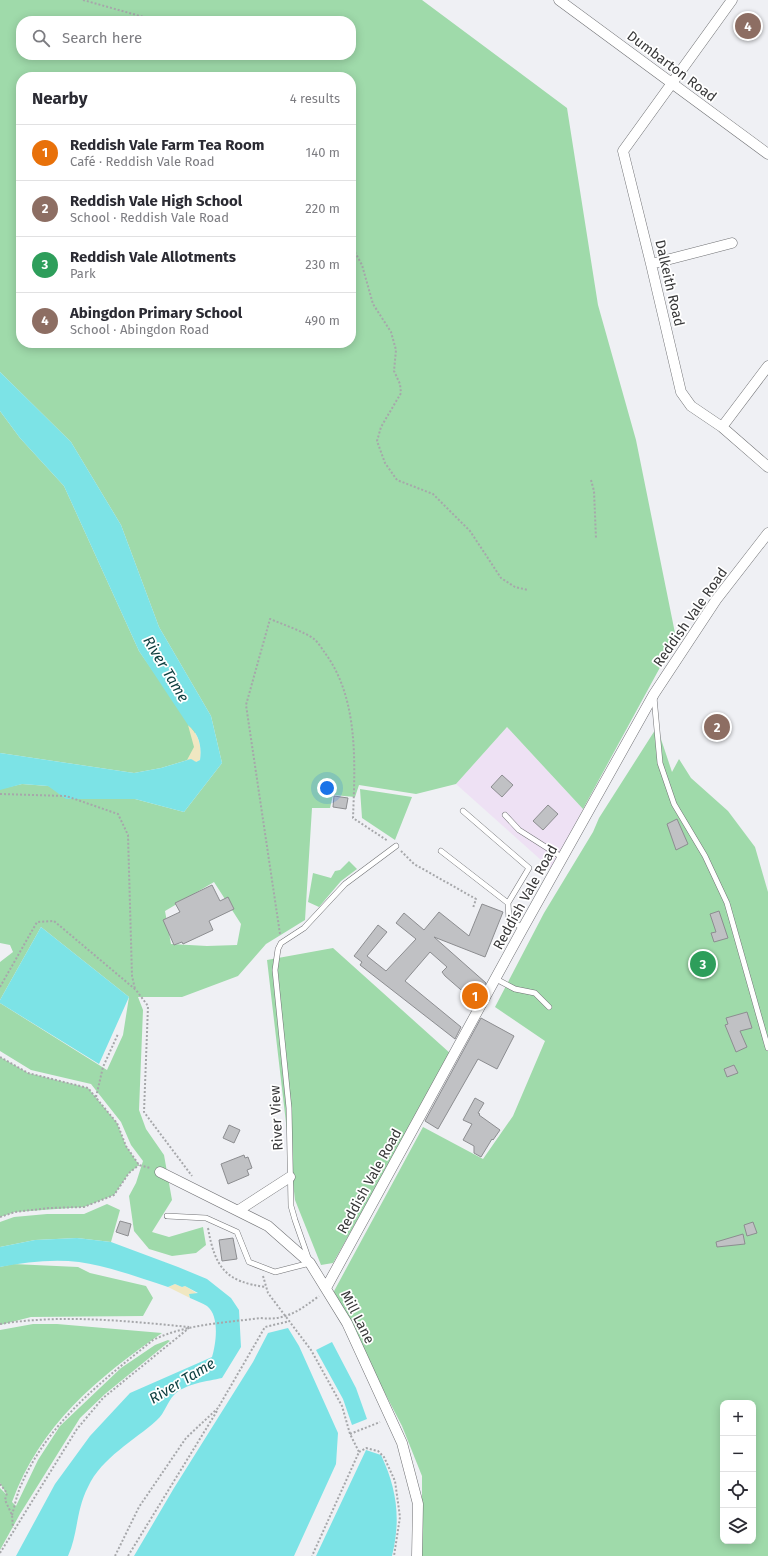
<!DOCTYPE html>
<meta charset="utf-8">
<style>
:root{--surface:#fff;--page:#f7f7f7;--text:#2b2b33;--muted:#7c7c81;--line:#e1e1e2;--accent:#111827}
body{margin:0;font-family:"Fira Sans",sans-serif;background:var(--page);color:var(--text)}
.controls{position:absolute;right:12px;bottom:12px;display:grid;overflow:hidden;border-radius:8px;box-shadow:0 2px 10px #0003}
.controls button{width:36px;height:36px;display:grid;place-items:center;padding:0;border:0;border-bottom:1px solid var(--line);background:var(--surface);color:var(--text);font:20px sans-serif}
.you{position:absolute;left:327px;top:788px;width:14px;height:14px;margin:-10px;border:3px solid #fff;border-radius:50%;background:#1a73e8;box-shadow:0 0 0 6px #1a73e833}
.badge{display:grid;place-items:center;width:26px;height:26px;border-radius:50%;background:var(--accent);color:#fff;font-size:13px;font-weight:700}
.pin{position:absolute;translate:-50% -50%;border:2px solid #fff;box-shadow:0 1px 4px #0006}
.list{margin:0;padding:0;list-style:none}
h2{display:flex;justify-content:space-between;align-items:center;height:52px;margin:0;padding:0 16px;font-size:17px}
h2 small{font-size:13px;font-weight:400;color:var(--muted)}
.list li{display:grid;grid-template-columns:26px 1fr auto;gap:12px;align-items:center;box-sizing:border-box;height:56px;padding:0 16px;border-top:1px solid var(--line)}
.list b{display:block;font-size:15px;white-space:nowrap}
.list p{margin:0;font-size:13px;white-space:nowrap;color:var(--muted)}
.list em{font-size:13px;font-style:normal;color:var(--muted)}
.icon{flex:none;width:22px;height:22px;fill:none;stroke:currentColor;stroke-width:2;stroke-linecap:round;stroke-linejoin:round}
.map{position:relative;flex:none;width:768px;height:1556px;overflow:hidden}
.search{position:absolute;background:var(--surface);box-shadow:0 2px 10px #0003;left:16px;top:16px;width:340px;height:44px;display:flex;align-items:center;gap:10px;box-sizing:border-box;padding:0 14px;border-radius:16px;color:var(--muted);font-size:15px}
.panel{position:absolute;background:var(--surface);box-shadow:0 2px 10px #0003;left:16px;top:72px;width:340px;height:276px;border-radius:16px}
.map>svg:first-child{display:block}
.industrial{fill:#eee1f4}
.green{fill:#9fdaaa;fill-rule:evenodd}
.sand{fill:#f0e7c1}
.water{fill:#7ce3e6}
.building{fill:#c0c1c4;stroke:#8c8d90}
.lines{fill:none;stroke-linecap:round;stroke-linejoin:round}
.lane-casing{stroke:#717275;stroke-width:6}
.street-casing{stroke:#717275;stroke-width:11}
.path{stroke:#a6a7aa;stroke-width:2;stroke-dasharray:2 2;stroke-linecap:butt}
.lane{stroke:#fff;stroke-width:5}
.street{stroke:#fff;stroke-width:10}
.labels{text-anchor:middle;stroke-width:3.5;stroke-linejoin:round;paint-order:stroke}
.street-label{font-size:14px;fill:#383839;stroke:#fff}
.water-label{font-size:15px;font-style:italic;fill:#104142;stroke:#fff}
</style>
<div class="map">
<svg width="768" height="1556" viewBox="0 0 768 1556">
<rect width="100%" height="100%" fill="#eff0f4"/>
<!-- industrial -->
<path class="industrial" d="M507,727L583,809L551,869L456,784Z"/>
<!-- green -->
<path class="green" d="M0,0H422L567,108L598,305L636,440L676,638L583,809L507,727L456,784L416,794L359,785L355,797L333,795L330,808H312L305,920L266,944L238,976L182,997H138L143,1010L139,1110L146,1129L164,1155L172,1200L152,1232L169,1237L203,1227L206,1245L196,1253L172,1256L149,1249L134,1231L129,1196L136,1183L143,1161L131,1145L121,1122L91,1084L31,1070L0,1051V1003L107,1070L123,1035L129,997L41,927L0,1000V962L13,952L10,945L0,943V789L22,784L48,786L135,799L184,812L222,763L211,716L159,627L121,525L71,442L0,372ZM21,21H351V55H21ZM21,77H351V343H21ZM214,882L241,924L237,945L207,946L171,944L165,911Z
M0,411L20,438L64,486L139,651L195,731L196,762L191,759L161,768L134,773L0,753Z
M657,727L672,772L679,759L691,778L728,811L755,847L768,892V1556H422V1476L402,1426L333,1293L423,1127L483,1159L513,1116L545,1041L495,1007L544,913L593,832L599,818ZM723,1403H753V1541H723Z
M360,789L412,797L395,840L362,818Z
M349,861L357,869L341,881L319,907L308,902L313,873L331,878L335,871L340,870Z
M333,948L451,1054L333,1263L321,1265L295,1200L267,960Z
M0,1057L28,1073L88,1088L117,1123L126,1146L139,1165L129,1173L114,1195L84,1207L15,1212L0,1217Z
M107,1204L120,1210L111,1242L77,1238L35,1240L0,1247V1222L14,1217L47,1214H84Z
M13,1264L78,1267L90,1273L146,1286L153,1298L143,1316L31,1317L0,1325V1267Z
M33,1324H57L162,1333C97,1378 40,1425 12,1502L16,1506L38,1460L60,1426L121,1368L155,1345L168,1340L170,1341L105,1394L80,1418L20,1514L0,1550V1488L7,1495L0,1483V1330Z"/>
<!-- sand -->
<path class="sand" d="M188,725C199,735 202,746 200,760L196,762L191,759L187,760L194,747Z
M175,1284L182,1287L185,1286L198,1294H189L190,1298L168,1287Z"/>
<!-- water -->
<path class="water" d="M0,372L71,442L121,525L159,627L211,716L222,763L184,812L135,799H66L48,786L22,784L0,790V753L134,773L161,768L191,759L196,762L200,760C202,746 199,734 188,725L139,651L64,486L20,438L0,411Z
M41,927L129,997L99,1064L0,1003V1000Z
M77,1238L111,1242L178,1267L207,1279L231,1298L239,1310L241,1347L222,1378C208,1381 184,1384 174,1395C167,1402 165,1413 157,1420C134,1441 102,1457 88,1487C76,1510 78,1534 68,1556H16L55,1484L90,1436L130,1393L212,1357C216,1344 220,1316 207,1306C202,1303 195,1300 190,1298L189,1294L198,1293L185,1286L182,1287L175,1284L168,1287C141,1278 107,1266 79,1262C53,1259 26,1262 0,1267V1247L35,1240Z
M288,1328L299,1346L338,1433L336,1464L294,1556H134L174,1488L253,1362L268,1333Z
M332,1342L356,1388L367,1419L352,1425L343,1399L316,1350Z
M366,1450L381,1455C397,1489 401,1519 392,1556H316Z"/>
<!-- building -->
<path class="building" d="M502,775L513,785L502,797L491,787Z
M334,796L348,798L346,809L333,807Z
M548,805L558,814L543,830L533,821Z
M677,819L688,844L676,850L667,824Z
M212,885L220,901L228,897L234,909L209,921L213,930L183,944L182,942L174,945L163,920L180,912L175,903Z
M482,904L503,912L485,957L434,937L486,983L475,1002L445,976L442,972L447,967L430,952L405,981L461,1027L455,1039L360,965L362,962L354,956L378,925L387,932L367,956L386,971L416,939L396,923L404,913L424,930L439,912L469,936Z
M719,911L728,938L714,942L711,933L716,932L710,914Z
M747,1012L752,1028L740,1031L747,1047L736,1052L725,1025L728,1024L726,1018Z
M481,1018L514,1036L497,1069L478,1059L438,1129L425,1121Z
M734,1065L738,1073L727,1077L724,1069Z
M475,1098L484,1103L478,1113L480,1114L479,1115L500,1130L493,1140L492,1139L481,1157L474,1153V1146L463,1140L472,1124L463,1120Z
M229,1125L240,1130L234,1143L223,1138Z
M244,1155L245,1158L248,1157L252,1168L247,1170L249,1175L228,1184L221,1164Z
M120,1221L131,1224L128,1236L116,1232Z
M753,1222L757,1233L747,1236L744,1225Z
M743,1234L745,1244L717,1247L716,1242Z
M233,1238L237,1259L222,1261L219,1240Z"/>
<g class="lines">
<defs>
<path id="lane" d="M654,697L660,763L674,804L705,856L727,903L768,1048
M463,811L529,868L508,903
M505,815L519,830L563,858
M441,851L508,903L509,920L523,928
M496,979L515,989L535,993L549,1007
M167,1216L206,1218L237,1232L249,1262L275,1272L310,1263L295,1220L291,1206L289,1108L275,970L278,949L281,943L304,928L345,884L396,846"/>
<path id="street" d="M559,0L768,154
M732,0L623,151L651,264L681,392L691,406L722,427L768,467
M651,264L732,243
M722,427L768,366
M160,1172L268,1226L310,1263L347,1323L402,1443L418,1504L417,1556
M239,1210L290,1177
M326,1288L523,928L654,694L716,600L768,533"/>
</defs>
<!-- lane casing -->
<use href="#lane" class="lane-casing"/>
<!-- street casing -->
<use href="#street" class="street-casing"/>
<!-- path -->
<path class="path" d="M83,0L158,21
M226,55L227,56
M351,245L362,265L373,304L391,332L396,350L394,371L400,384L401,393L381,427L377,441L385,463L397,480L433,494L470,531L501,578L515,587L528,590
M591,480L594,491L596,539
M0,794L66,796L118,814L128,835L132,976L135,989
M401,851L414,864L476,899L473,908
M280,934L246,705L270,619C282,624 305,632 314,639C318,642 322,649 325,653C359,699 355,764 353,818L388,841
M0,987L37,922L54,921L136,990L148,1006L144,1112L192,1176
M0,1057L28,1073L88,1088L117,1123L126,1146L139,1165L150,1168
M96,1097L103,1067L118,1034
M0,1217L15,1212L49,1208L84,1207L114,1195L129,1173L139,1165
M208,1228C215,1268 226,1282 266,1287
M263,1276L268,1293L311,1350L342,1406L350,1434L359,1452L312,1556
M0,1324C62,1314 127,1321 189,1327
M350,1434L380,1422
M359,1452L366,1448L378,1451L384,1457L395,1481L400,1517L394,1556
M0,1484L7,1493L5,1500L12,1515L13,1528
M12,1515C15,1505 17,1493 22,1483C49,1422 102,1381 153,1340C186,1324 224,1323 260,1318C285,1321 299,1311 319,1296
M0,1553L77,1429L103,1398L189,1328
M115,1556L139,1507L186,1438L218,1408L265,1327L290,1321
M128,1556L217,1411"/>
<!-- lane -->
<use href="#lane" class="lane"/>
<!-- street -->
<use href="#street" class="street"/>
</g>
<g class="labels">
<!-- street labels -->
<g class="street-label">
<text transform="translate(672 66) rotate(37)" y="5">Dumbarton Road</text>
<text transform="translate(670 283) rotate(77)" y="5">Dalkeith Road</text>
<text transform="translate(690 617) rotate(-55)" y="5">Reddish Vale Road</text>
<text transform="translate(525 897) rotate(-61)" y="5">Reddish Vale Road</text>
<text transform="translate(276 1118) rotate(-93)" y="5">River View</text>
<text transform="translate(369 1181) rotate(-61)" y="5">Reddish Vale Road</text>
<text transform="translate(358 1317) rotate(63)" y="5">Mill Lane</text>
</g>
<!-- water labels -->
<g class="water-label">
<text transform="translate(166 669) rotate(59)" y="5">River Tame</text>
<text transform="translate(182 1381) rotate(-31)" y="5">River Tame</text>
</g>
</g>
</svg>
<div class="controls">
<button>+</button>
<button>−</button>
<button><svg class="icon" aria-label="locate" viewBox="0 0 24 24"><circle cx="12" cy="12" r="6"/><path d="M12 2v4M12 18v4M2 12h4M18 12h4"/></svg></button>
<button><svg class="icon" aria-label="layers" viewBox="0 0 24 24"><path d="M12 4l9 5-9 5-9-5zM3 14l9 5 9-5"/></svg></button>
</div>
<div class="you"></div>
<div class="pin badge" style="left:475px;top:996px;background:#e8710a">1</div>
<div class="pin badge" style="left:717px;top:727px;background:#8d6e63">2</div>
<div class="pin badge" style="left:703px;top:964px;background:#2e9e5b">3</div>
<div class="pin badge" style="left:748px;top:26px;background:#8d6e63">4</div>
<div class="search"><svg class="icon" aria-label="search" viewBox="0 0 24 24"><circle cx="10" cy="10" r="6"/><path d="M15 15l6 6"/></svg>Search here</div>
<section class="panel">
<h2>Nearby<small>4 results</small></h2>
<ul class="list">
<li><span class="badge" style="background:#e8710a">1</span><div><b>Reddish Vale Farm Tea Room</b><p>Café · Reddish Vale Road</p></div><em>140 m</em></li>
<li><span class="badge" style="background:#8d6e63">2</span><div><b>Reddish Vale High School</b><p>School · Reddish Vale Road</p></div><em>220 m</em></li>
<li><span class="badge" style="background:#2e9e5b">3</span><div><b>Reddish Vale Allotments</b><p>Park</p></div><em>230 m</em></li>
<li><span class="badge" style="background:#8d6e63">4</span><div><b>Abingdon Primary School</b><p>School · Abingdon Road</p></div><em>490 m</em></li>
</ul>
</section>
</div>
